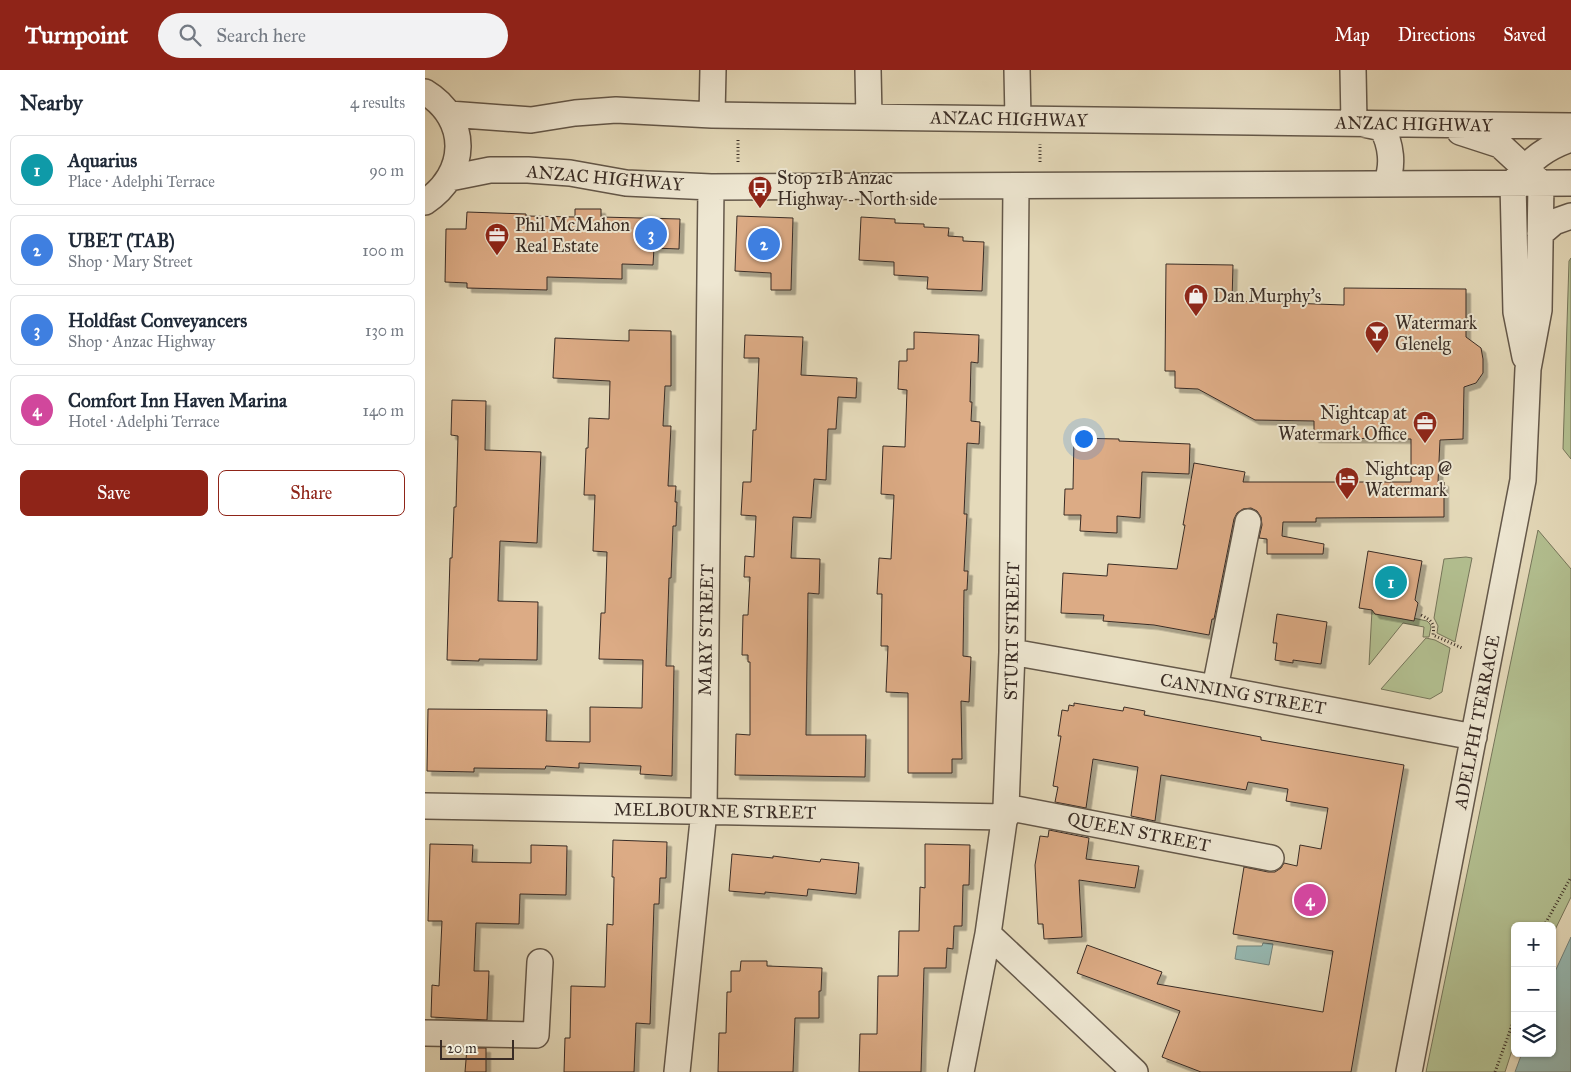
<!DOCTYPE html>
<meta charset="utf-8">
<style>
:root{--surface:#fff;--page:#f2f2f3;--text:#1f2937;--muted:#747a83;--line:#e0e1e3;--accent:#8f2418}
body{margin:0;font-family:"IM FELL Great Primer",serif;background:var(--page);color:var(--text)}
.controls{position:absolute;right:15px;bottom:15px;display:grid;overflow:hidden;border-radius:8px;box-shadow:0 1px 4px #0004}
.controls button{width:45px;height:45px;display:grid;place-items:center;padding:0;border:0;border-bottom:1px solid var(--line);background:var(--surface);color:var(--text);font:25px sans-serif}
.scale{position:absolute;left:15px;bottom:12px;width:74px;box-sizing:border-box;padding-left:5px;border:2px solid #392c25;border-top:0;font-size:14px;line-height:18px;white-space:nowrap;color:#392c25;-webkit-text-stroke:4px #eee7d2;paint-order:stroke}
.you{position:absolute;left:658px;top:368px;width:18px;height:18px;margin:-12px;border:4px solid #fff;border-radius:50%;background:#1a73e8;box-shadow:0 0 0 8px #1a73e833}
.badge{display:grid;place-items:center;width:32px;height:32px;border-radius:50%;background:var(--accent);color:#fff;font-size:16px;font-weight:700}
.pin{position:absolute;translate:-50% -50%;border:2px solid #fff;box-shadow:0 1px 5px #0006}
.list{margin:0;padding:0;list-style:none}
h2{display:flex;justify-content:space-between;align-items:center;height:65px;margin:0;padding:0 20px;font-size:21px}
h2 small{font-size:16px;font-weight:400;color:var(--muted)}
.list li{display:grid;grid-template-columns:32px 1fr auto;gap:15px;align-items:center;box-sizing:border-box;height:70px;margin:0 10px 10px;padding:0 10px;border:1px solid var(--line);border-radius:8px}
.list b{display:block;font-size:19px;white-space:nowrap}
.list p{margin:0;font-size:16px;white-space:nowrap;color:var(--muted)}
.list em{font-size:16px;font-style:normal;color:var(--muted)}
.actions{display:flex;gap:10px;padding:15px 20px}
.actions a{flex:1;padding:11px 0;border:1px solid var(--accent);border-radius:8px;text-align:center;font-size:18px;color:var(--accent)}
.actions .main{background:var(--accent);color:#fff}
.icon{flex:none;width:28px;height:28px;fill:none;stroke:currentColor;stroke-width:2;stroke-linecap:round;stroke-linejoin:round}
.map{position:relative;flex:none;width:1146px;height:1002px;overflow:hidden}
header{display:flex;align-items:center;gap:30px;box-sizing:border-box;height:70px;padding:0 25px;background:var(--accent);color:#fff}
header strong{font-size:24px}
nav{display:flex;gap:28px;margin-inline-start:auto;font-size:18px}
.search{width:350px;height:45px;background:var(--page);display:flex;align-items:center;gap:12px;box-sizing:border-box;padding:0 18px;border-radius:28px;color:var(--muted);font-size:19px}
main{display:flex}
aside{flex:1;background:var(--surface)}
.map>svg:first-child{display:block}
.green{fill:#b3c091;stroke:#76765b}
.water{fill:#96bab4;stroke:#71817b}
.building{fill:#dcab85;stroke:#392c25;filter:url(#shadow)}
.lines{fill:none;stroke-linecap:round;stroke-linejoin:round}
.minor-casing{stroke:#64584a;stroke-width:28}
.path{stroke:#392c25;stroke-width:3;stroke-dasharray:1 2.5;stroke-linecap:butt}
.minor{stroke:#eee7d2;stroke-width:25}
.labels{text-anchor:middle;stroke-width:4;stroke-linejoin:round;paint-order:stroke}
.street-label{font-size:18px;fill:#392c25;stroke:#eee7d2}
.poi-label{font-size:18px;fill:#392c25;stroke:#eee7d2;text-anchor:start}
</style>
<header>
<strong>Turnpoint</strong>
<div class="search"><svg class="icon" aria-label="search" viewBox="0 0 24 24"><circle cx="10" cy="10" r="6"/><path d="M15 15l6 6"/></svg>Search here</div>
<nav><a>Map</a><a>Directions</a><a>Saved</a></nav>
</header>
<main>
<aside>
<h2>Nearby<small>4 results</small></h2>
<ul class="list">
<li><span class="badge" style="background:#0f9aa8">1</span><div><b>Aquarius</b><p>Place · Adelphi Terrace</p></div><em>90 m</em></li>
<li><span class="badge" style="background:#3f7fe0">2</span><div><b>UBET (TAB)</b><p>Shop · Mary Street</p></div><em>100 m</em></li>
<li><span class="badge" style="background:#3f7fe0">3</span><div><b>Holdfast Conveyancers</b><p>Shop · Anzac Highway</p></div><em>130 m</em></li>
<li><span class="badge" style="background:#d1479c">4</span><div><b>Comfort Inn Haven Marina</b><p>Hotel · Adelphi Terrace</p></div><em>140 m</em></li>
</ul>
<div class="actions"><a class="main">Save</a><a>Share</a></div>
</aside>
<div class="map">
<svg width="1146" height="1002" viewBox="0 0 1146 1002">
<defs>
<filter id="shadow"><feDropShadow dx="4.5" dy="4.5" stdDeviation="0" flood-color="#0004"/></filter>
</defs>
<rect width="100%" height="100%" fill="#e5daba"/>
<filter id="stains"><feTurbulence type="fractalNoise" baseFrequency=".004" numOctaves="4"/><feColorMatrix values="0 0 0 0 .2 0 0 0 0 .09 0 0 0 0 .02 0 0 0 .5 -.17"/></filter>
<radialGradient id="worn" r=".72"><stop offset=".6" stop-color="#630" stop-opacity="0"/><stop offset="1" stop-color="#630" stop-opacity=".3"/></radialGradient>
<!-- green -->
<path class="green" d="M1146,188V389L1138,379L1144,191Z
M1113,460L1146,499V827L1127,866V856H1090V971L1080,1002H1001Z
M1041,487L1047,488L1030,572L1012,563L1013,556L1009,548L1019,489Z
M947,540L950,544L985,550L988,548L1002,551L1005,554L1006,557L1004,567H998L999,557L978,553L944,595Z
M1001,568L1010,570L1025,578L1017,622L1005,629L956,619Z"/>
<!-- water -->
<path class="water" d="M1146,867V1002H1090L1097,983H1127V908Z
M838,873L848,874L844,895L810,889L812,876H837Z"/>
<!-- building -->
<path class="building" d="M150,139H176V147L255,149L254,179L229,178L228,195L197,194V209L122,207V220L42,218V213L20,212L21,159H41L42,142L101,144V146L150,147Z
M312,146L368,148L366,220H346V203L310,201Z
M436,147L470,149V153L499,154V157L524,158L523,166L538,167V171L559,172L557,221L502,219L503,207L469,205V192L434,190Z
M741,194L808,195L807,231L919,235V218L1041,219V267L1056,278L1058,289V303L1051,313L1039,317L1038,369L1015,370L1013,412H1019V447L891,448V452H858L857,466L899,474L898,484H842V469L834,468L837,455L836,447L832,441L826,438L818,439L812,443L809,449L789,549H787L784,565L729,555L678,551L679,545L636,543L638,503L682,506L683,494L752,499L760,455H758L769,393L820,402L818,412H986V369L889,368V351L830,350L773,319L750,318V301H740Z
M204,260L246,261V316H240L238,356H246L243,416H251L250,432H252L251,456H248L246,508H244L241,596H249L247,706L215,704L216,696L154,693V698L121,696L120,699L49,698V702L2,701L3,639L122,640L121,671L165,672V637L217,638L218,590L174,589L176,543H180L182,482L168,481L170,425H159L161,378H163L164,348L184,349L185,311L128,308L130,268L204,271Z
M489,262L554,265L553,293L546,292L545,332H547L546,351L555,352L554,374L542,373L539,444H542L539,501H543L542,520H539L538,586L546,587L544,632L536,631L537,689H527V703H483V623L461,622L463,576H456L457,524H452L454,488L466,489L469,425L456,424L458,376L480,377L482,320L473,319L474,291H482V279H489Z
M320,265L378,267L376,305L432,308L431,328L413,327L411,359H403L401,410L389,409L386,448L368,447L366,488L395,489L394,524L383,523L381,665H441L440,707L310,705L311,664L325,665V592H323V585H317L318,545H323L325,507H319L320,486L329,487L331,446L316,445L318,412H326L328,360H331L334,288H319Z
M27,330L61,331L60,380L116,382L112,473L75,471L73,531L113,532L112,590L54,589V591L22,590L25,488H27L29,437H31L33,366L26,365Z
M649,368L694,369V371L765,374L764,404L717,402L715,448L692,446V463L655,461L656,445H639L640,419H648Z
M943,481L997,491L990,530L993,533L989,551L950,544L947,540L934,538Z
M852,544L902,552L896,594L868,590V593L850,590L852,573H848Z
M649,633L698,641L699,637L720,641L719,645L836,667V670L979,695L926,1002H776L737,987L755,941L652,903L662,875L737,902L732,914L898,942L908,881L808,864L819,797L843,802H850L856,798L859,793L872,796L875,775L896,779L903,738L861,731L863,719L823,712L821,720L736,705L730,751L706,746L713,697L668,689L661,738L630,732L633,717L628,716L636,666H633L637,640L643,641L644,635L649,636Z
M624,760L664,768L661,789L714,796L710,818L654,810L657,867L619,869L618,854H613L610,795L615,766L623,767Z
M188,770L242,772L241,808H235L234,834H229L225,954L211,953L209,1002H139L140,968H145L146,916L180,917L182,854L188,855L189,807H187Z
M5,774L48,775L47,792L106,793V775L142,776L141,825L95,824L94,854L51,853L49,901H64L62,950L6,947L7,915L14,916L17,851H3Z
M500,774L545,775L544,815H538L537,856H529L528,879L522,878L521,898H499L496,1002H434L435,964H452L453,906H473L474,861H494L495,817L500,818Z
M307,784L348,788V786L395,792L396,789L434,793L431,824L383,819L382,826L340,822V824L304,821Z
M316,891H342V896L397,898L396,921H394V948H370L368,1002H293L294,963H301L302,922H306V901H315Z
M42,978H61V1002H40Z"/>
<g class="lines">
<defs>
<path id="minor" d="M443,0L444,47
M592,0L593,49
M928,0L929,53
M0,22C45,49 43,104 0,132
M24,44L106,50L150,43L191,40L287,45L1146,56
M287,45L288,0
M939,54L957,58C966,74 969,96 961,113
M1035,62L1075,75L1116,113
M25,108L65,100H103L145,103L201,113L286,117L1146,113
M1091,109C1106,89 1122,77 1146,69
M1088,113L1091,242L1100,287
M1115,164L1129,152L1146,146
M587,582L790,618L1049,667
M790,618L823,452
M0,736L581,747
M581,737L846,788
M563,864L710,1002
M0,963L111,965L115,892
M252,1002L279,741L286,117
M536,1002L563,864L581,737L587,582L591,116
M984,1002L1098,410L1103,299L1114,240L1116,113"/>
</defs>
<!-- minor casing -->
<use href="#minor" class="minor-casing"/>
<!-- path -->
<path class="path" d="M313,70V92
M615,92V74
M996,545C1006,550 1010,553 1008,565L1037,578
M1119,856L1146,807
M1070,1002L1090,947"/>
<!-- minor -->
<use href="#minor" class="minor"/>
</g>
<!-- icons -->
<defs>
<symbol id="bus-pin" viewBox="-11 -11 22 30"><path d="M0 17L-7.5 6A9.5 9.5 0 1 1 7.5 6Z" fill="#8f2418" stroke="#eee7d2"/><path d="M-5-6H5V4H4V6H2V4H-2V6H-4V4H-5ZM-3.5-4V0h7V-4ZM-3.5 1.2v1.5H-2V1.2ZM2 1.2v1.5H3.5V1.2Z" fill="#fff"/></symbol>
<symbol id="office-pin" viewBox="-11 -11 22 30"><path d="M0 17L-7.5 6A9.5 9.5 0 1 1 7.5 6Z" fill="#8f2418" stroke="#eee7d2"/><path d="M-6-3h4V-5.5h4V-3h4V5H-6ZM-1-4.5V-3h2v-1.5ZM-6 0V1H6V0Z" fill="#fff"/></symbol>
<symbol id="shop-pin" viewBox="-11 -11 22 30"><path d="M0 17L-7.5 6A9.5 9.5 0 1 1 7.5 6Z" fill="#8f2418" stroke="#eee7d2"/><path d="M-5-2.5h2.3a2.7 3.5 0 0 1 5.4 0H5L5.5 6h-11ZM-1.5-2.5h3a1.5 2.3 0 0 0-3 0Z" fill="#fff"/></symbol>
<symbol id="bar-pin" viewBox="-11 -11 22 30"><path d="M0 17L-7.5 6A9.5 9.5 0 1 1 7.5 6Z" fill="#8f2418" stroke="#eee7d2"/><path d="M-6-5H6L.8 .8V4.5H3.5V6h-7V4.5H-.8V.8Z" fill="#fff"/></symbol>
<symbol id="hotel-pin" viewBox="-11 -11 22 30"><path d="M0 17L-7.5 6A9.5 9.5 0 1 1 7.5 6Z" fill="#8f2418" stroke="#eee7d2"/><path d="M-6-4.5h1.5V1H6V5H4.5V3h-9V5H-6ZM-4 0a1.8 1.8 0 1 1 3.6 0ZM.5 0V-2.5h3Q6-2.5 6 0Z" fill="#fff"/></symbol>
</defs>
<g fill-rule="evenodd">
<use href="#bus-pin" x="321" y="104" width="28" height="38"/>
<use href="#office-pin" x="58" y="151" width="28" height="38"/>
<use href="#shop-pin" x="757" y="212" width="28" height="38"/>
<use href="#bar-pin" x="938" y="249" width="28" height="38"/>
<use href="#office-pin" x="986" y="339" width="28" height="38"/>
<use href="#hotel-pin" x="908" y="395" width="28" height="38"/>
</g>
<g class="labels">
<!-- street labels -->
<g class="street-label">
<text transform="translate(584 49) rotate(1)" y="6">ANZAC HIGHWAY</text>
<text transform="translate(989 54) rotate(1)" y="6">ANZAC HIGHWAY</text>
<text transform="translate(180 108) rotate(5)" y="6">ANZAC HIGHWAY</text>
<text transform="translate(281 560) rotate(-89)" y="6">MARY STREET</text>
<text transform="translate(587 561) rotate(-89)" y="6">STURT STREET</text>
<text transform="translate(818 624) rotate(10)" y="6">CANNING STREET</text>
<text transform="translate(1052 652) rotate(-79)" y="6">ADELPHI TERRACE</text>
<text transform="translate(290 741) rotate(1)" y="6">MELBOURNE STREET</text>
<text transform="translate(714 762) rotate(11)" y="6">QUEEN STREET</text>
</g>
<!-- poi labels -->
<g class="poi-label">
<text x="352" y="114">Stop 21B Anzac<tspan x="352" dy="21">Highway - North side</tspan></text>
<text x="90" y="161">Phil McMahon<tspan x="90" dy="21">Real Estate</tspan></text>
<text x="788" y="232">Dan Murphy's</text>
<text x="970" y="259">Watermark<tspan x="970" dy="21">Glenelg</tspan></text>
<text x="982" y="349" text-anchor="end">Nightcap at<tspan x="982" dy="21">Watermark Office</tspan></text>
<text x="940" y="405">Nightcap @<tspan x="940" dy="21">Watermark</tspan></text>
</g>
</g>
<rect width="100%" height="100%" filter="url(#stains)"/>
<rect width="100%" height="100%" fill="url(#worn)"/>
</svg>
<div class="controls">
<button>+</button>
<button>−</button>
<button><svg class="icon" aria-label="layers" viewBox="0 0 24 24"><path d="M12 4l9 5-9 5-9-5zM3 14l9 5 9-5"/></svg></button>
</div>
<div class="scale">20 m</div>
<div class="you"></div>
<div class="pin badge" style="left:966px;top:512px;background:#0f9aa8">1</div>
<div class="pin badge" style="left:339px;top:174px;background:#3f7fe0">2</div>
<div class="pin badge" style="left:226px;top:164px;background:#3f7fe0">3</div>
<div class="pin badge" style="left:885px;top:830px;background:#d1479c">4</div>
</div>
</main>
